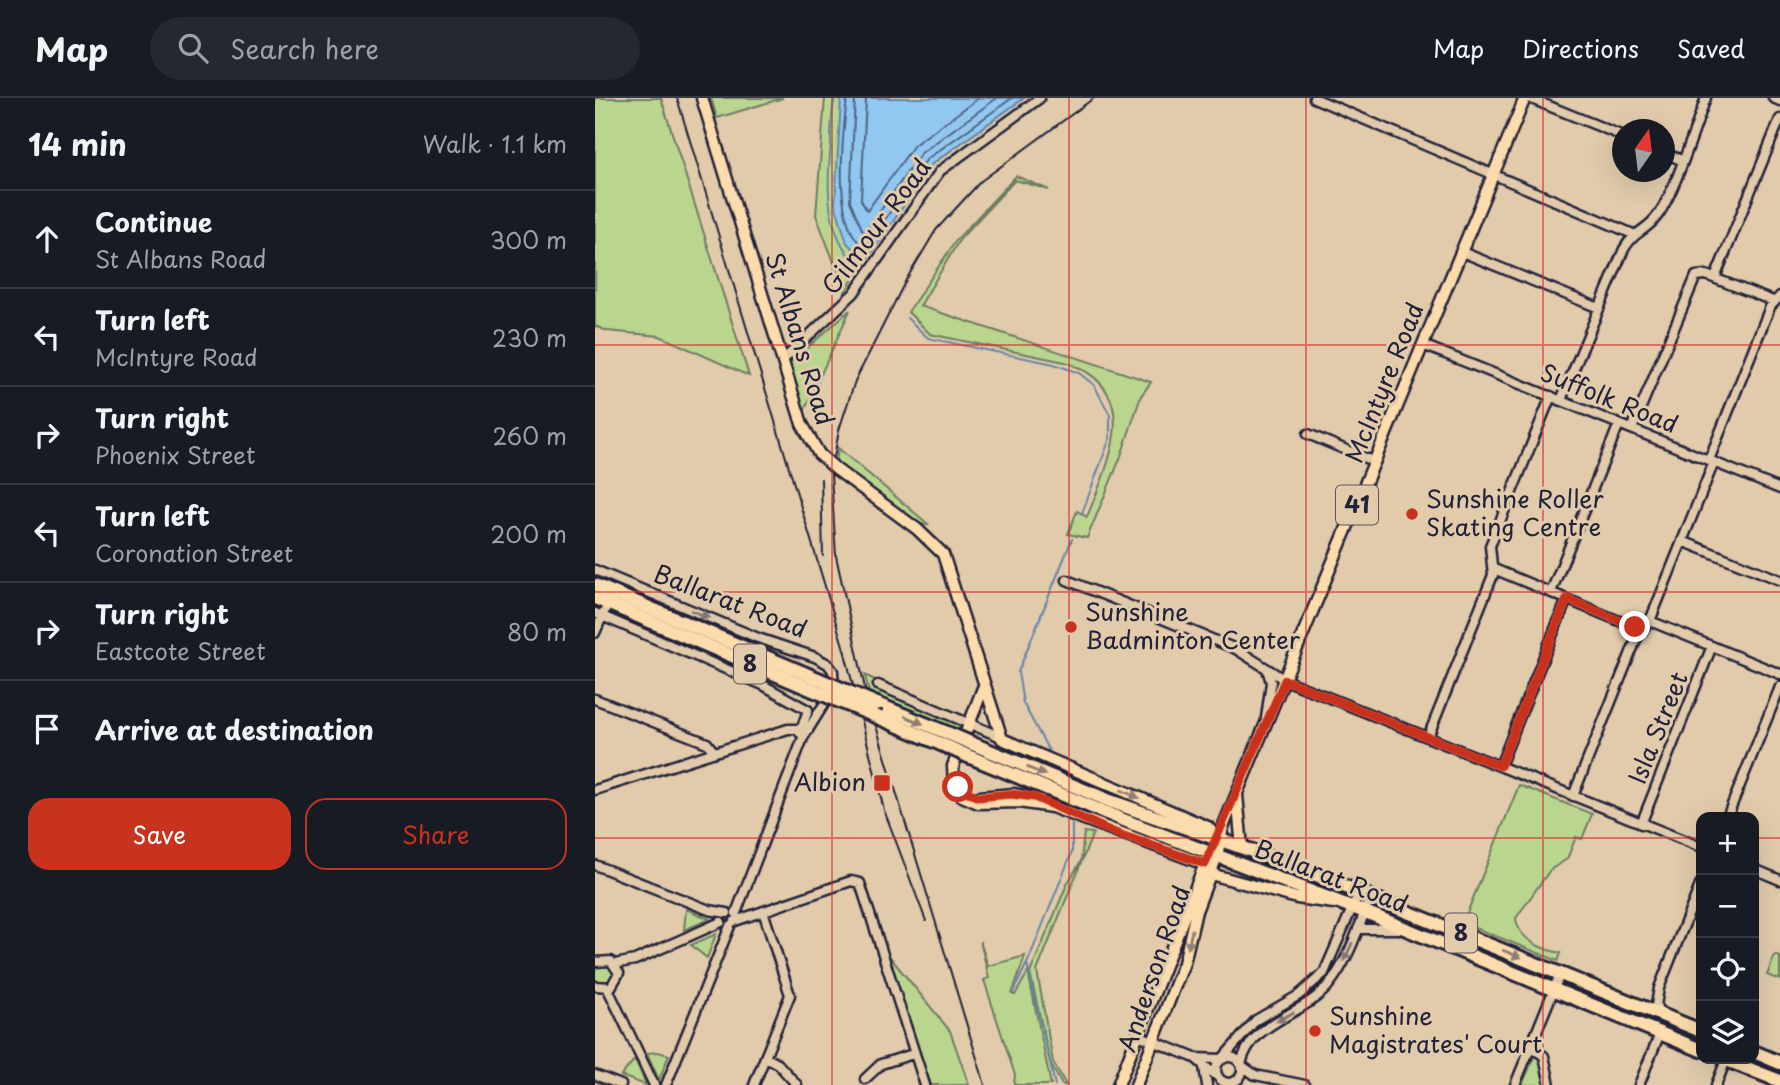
<!DOCTYPE html>
<meta charset="utf-8">
<style>
:root{--surface:#171b24;--page:#242831;--text:#f1f3f6;--muted:#9ea1a6;--line:#363941;--accent:#c8321e}
body{margin:0;font-family:"Playpen Sans",sans-serif;background:var(--page);color:var(--text)}
.controls{position:absolute;right:21px;bottom:21px;display:grid;overflow:hidden;border-radius:14px;box-shadow:0 7px 28px #0002}
.controls button{width:63px;height:63px;display:grid;place-items:center;padding:0;border:0;border-bottom:2px solid var(--line);background:var(--surface);color:var(--text);font:35px sans-serif}
.compass{position:absolute;left:1017px;top:21px;width:63px;height:63px;border-radius:50%;background:var(--surface);box-shadow:0 7px 28px #0002;rotate:14deg}
.stop{position:absolute;width:21px;height:21px;margin:-16px;border:5px solid #c8321e;border-radius:50%;background:#fff}
.stop.end{background:#c8321e;border-color:#fff;box-shadow:0 2px 7px #0008}
.list{margin:0;padding:0;list-style:none}
h2{display:flex;justify-content:space-between;align-items:center;height:91px;margin:0;padding:0 28px;font-size:30px}
h2 small{font-size:23px;font-weight:400;color:var(--muted)}
.list li{display:grid;grid-template-columns:46px 1fr auto;gap:21px;align-items:center;box-sizing:border-box;height:98px;padding:0 28px;border-top:2px solid var(--line)}
.list b{display:block;font-size:26px;white-space:nowrap}
.list p{margin:0;font-size:23px;white-space:nowrap;color:var(--muted)}
.list em{font-size:23px;font-style:normal;color:var(--muted)}
.actions{display:flex;gap:14px;padding:21px 28px}
.actions a{flex:1;padding:16px 0;border:2px solid var(--accent);border-radius:21px;text-align:center;font-size:24px;color:var(--accent)}
.actions .main{background:var(--accent);color:#fff}
.icon{flex:none;width:38px;height:38px;fill:none;stroke:currentColor;stroke-width:2;stroke-linecap:round;stroke-linejoin:round}
.map{position:relative;flex:none;width:1185px;height:987px;overflow:hidden}
header{display:flex;align-items:center;gap:42px;box-sizing:border-box;height:98px;padding:0 35px;background:var(--surface);border-bottom:2px solid var(--line)}
header strong{font-size:33px}
nav{display:flex;gap:38px;margin-inline-start:auto;font-size:24px}
.search{width:490px;height:63px;background:var(--page);display:flex;align-items:center;gap:18px;box-sizing:border-box;padding:0 24px;border-radius:38px;color:var(--muted);font-size:26px}
main{display:flex}
aside{flex:1;background:var(--surface)}
.map>svg:first-child{display:block}
.green{fill:#bad68e;stroke:#6e7c64;stroke-width:2}
.water{fill:#92c7f0;stroke:#6585a8;stroke-width:2}
.lines{fill:none;stroke-linecap:round;stroke-linejoin:round}
.shore{stroke:#4f6483;stroke-width:2}
.stream{stroke:#6585a8;stroke-width:2}
.minor-casing{stroke:#22223b;stroke-width:13}
.major-casing{stroke:#22223b;stroke-width:15}
.highway-casing{stroke:#22223b;stroke-width:18}
.minor{stroke:#e1cbab;stroke-width:8}
.major{stroke:#fcdcac;stroke-width:10}
.highway{stroke:#fcdcac;stroke-width:12}
.rail{stroke:#22223b;stroke-width:2}
.major-bridge-casing{stroke:#22223b;stroke-width:15;stroke-linecap:butt}
.highway-bridge-casing{stroke:#22223b;stroke-width:18;stroke-linecap:butt}
.major-bridge{stroke:#fcdcac;stroke-width:10}
.highway-bridge{stroke:#fcdcac;stroke-width:12}
.oneway{fill:#827673}
.oneway2{fill:#8f7f74}
.route{stroke:#c8321e;stroke-width:9}
.grid{fill:none;stroke:#d62828;stroke-width:2;stroke-opacity:0.55}
.poi-dot{fill:#c8321e;stroke:#e1cbab;stroke-width:2.5}
.labels{text-anchor:middle;stroke-width:6;stroke-linejoin:round;paint-order:stroke}
.shield{fill:#e1cbab;stroke:#5b555d;stroke-width:2}
.shield-label{font-size:23px;font-weight:bold;fill:#22223b}
.street-label{font-size:24px;fill:#22223b;stroke:#e1cbab}
.poi-label{font-size:24px;fill:#22223b;stroke:#e1cbab;text-anchor:start}
</style>
<header>
<strong>Map</strong>
<div class="search"><svg class="icon" aria-label="search" viewBox="0 0 24 24"><circle cx="10" cy="10" r="6"/><path d="M15 15l6 6"/></svg>Search here</div>
<nav><a>Map</a><a>Directions</a><a>Saved</a></nav>
</header>
<main>
<aside>
<h2>14 min<small>Walk · 1.1 km</small></h2>
<ul class="list">
<li><svg class="icon" aria-label="ahead" viewBox="0 0 24 24"><path d="M12 20V5M6 11l6-6 6 6"/></svg><div><b>Continue</b><p>St Albans Road</p></div><em>300 m</em></li>
<li><svg class="icon" aria-label="left" viewBox="0 0 24 24"><path d="M17 20v-9H6M10 6l-5 5 5 5"/></svg><div><b>Turn left</b><p>McIntyre Road</p></div><em>230 m</em></li>
<li><svg class="icon" aria-label="right" viewBox="0 0 24 24"><path d="M7 20v-9h11M14 6l5 5-5 5"/></svg><div><b>Turn right</b><p>Phoenix Street</p></div><em>260 m</em></li>
<li><svg class="icon" aria-label="left" viewBox="0 0 24 24"><path d="M17 20v-9H6M10 6l-5 5 5 5"/></svg><div><b>Turn left</b><p>Coronation Street</p></div><em>200 m</em></li>
<li><svg class="icon" aria-label="right" viewBox="0 0 24 24"><path d="M7 20v-9h11M14 6l5 5-5 5"/></svg><div><b>Turn right</b><p>Eastcote Street</p></div><em>80 m</em></li>
<li><svg class="icon" aria-label="arrive" viewBox="0 0 24 24"><path d="M6 21V4h12l-3 4 3 4H6"/></svg><div><b>Arrive at destination</b></div></li>
</ul>
<div class="actions"><a class="main">Save</a><a>Share</a></div>
</aside>
<div class="map">
<svg width="1185" height="987" viewBox="0 0 1185 987">
<rect width="100%" height="100%" fill="#e1cbab"/>
<filter id="ink" filterUnits="userSpaceOnUse"><feTurbulence type="fractalNoise" baseFrequency=".0143" numOctaves="2"/><feDisplacementMap in="SourceGraphic" scale="14" xChannelSelector="R" yChannelSelector="G"/><feConvolveMatrix kernelMatrix="1 2 1 2 8 2 1 2 1" color-interpolation-filters="sRGB"/></filter>
<g filter="url(#ink)">
<!-- green -->
<path class="green" d="M0,0H66L154,278L65,238L12,233L0,228Z
M116,0H188L122,20Z
M230,0H429L337,66L250,193L221,117Z
M421,78L454,92L420,82L365,141L325,208L556,284L546,298L525,361L492,440L473,436L482,413L492,419C514,364 551,291 470,264L335,236L313,214L362,141Z
M255,212L208,316L193,267Z
M243,350L333,426L324,427L241,366Z
M270,577L364,625L365,636L275,599Z
M924,687L997,716L987,741L981,739L972,761L955,772L921,820C923,842 948,852 966,855L963,863L868,825Z
M489,734L498,735L442,873L458,964L471,987H467L456,967L435,875L472,786L486,763Z
M91,811L115,821L89,832Z
M121,836L112,860L96,847Z
M385,843L393,868L430,858L417,896L420,897L433,874L456,987H419L420,977L389,882L394,880Z
M291,854L355,933L374,987H336Z
M1180,857L1185,859V882L1172,877Z
M9,863L22,871L17,886L0,883V868Z
M63,954L74,957L64,982L52,955Z
M940,957L945,959L953,980L952,987H927Z
M40,961L51,987L26,978Z"/>
<!-- water -->
<path class="water" d="M246,0H429L337,66L271,163L252,145L240,106Z"/>
<g class="lines">
<!-- shore -->
<path class="shore" d="M252,0C248,36 236,128 270,150L332,61L417,0
M260,0L255,103L269,136L326,55L402,0
M271,0L266,102L272,113L319,47L384,0"/>
<!-- stream -->
<path class="stream" d="M240,0C236,14 236,30 236,44C232,90 229,131 262,168
M312,220L333,240L459,266L484,275L499,287L515,317V340L487,415
M455,655L428,605L423,574L477,441
M418,895L431,867
M460,987L432,866L477,754V726"/>
<defs>
<path id="minor" d="M719,0L1038,136
M934,0L1028,38
M1178,0L1185,3
M1070,55L1086,62
M867,154L1004,210
M1120,180L1185,21
M828,247L1185,391
M188,262L259,195L345,73L445,0
M966,302L1029,151C1040,132 1052,133 1063,117C1081,91 1099,32 1111,0
M1037,331L1101,178L1111,177L1178,203
M713,336L780,364
M1114,362L1175,209L1185,198
M1087,443L1185,482
M899,471L1046,532
M0,472L163,540L220,559L233,566L238,573L239,590L208,640L141,815
M472,482L641,551L690,582L1106,749
M956,494L1024,326
M0,515L168,587L213,612
M1055,523L1185,576
M0,535L14,503
M283,587L406,639
M0,601L112,645L119,654
M671,620L676,584L672,571
M205,635L213,612
M833,639L898,477L895,448L956,298
M905,668L972,501
M0,692L193,631H206
M978,698L1041,542L1057,518L1119,364
M1132,719L1185,589
M1046,726L1117,548
M0,767L114,812L132,815
M1159,771L1185,782
M140,823L256,783L265,785L330,987
M763,831H804
M0,864L16,863L24,875L16,889L0,888
M20,866L40,862L126,824
M13,891L59,987
M1065,916L1061,907L1064,890L1106,785
M543,937L600,960L628,961
M936,949L949,958L955,987
M621 972a13 13 0 1 1 26 0a13 13 0 1 1-26 0Z
M170,959L183,966L202,987
M600,960L623,979
M628,960L661,922L704,897L729,875L764,794
M646,966C656,923 706,919 733,888C754,862 764,829 775,799
M646,967L660,977L710,987
M609,969L612,987
M0,977L26,987
M270,981L286,966L318,956
M71,987L135,828
M159,987L195,897L168,813
M920,987L965,876
M1044,987L1065,935
M1121,987L1131,962"/>
<path id="major" d="M107,0L207,326L224,356
M242,372L322,431L348,456L407,641L613,729L623,741
M388,590L358,668L359,687L367,698L383,705L424,704L457,709L617,769
M642,697L647,750
M384,699L419,696L445,702
M612,775L702,800L739,805
M523,987L611,763
M541,987L589,865L601,813L622,758L628,729L930,0"/>
<path id="highway" d="M0,487L223,581
M0,500L218,592
M282,606L357,637
M285,620L353,649
M378,646L515,703L694,766L1106,933
M373,658L526,721L775,816L1106,952
M1159,954L1185,965
M1129,961L1185,983"/>
</defs>
<!-- minor casing -->
<use href="#minor" class="minor-casing"/>
<!-- major casing -->
<use href="#major" class="major-casing"/>
<!-- highway casing -->
<use href="#highway" class="highway-casing"/>
<!-- minor -->
<use href="#minor" class="minor"/>
<!-- major -->
<use href="#major" class="major"/>
<!-- highway -->
<use href="#highway" class="highway"/>
<!-- rail -->
<path class="rail" d="M82,0L249,551L289,712L331,823
M226,381L228,458
M390,987L271,595L241,458L236,377L244,332L260,283L311,182L341,132L386,83L499,0"/>
<defs>
<path id="major-bridge" d="M224,356L242,372"/>
<path id="highway-bridge" d="M223,581L282,606
M218,592L285,620
M357,637L378,646
M353,649L373,658"/>
</defs>
<!-- major-bridge casing -->
<use href="#major-bridge" class="major-bridge-casing"/>
<!-- highway-bridge casing -->
<use href="#highway-bridge" class="highway-bridge-casing"/>
<!-- major-bridge -->
<use href="#major-bridge" class="major-bridge"/>
<!-- highway-bridge -->
<use href="#highway-bridge" class="highway-bridge"/>
</g>
<!-- one-way arrows -->
<defs><path id="oneway-solid" d="M-6-.8H1V-3.2L6.5 0L1 3.2V.8H-6Z" transform="scale(1.75)"/></defs>
<g class="oneway">
<use href="#oneway-solid" transform="translate(105 516) rotate(22)"/>
<use href="#oneway-solid" transform="translate(753 854) rotate(115)"/>
<use href="#oneway-solid" transform="translate(690 919) rotate(152)"/>
</g>
<g class="oneway2">
<use href="#oneway-solid" transform="translate(319 622) rotate(23)"/>
<use href="#oneway-solid" transform="translate(441 673) rotate(23)"/>
<use href="#oneway-solid" transform="translate(535 696) rotate(23)"/>
<use href="#oneway-solid" transform="translate(595 841) rotate(102)"/>
<use href="#oneway-solid" transform="translate(917 856) rotate(22)"/>
</g>
</g>
<g class="lines" filter="url(#ink)">
<!-- route -->
<path class="route" d="M363,689L383,699L416,696L439,699L520,735L610,766L690,582L905,668L972,501L1040,529"/>
</g>
<!-- grid -->
<path class="grid" d="M237,0V987M474,0V987M711,0V987M948,0V987M0,247H1185M0,494H1185M0,740H1106M1159,740H1185"/>
<!-- markers -->
<g class="poi-dot">
<circle cx="817" cy="416" r="7"/>
<circle cx="476" cy="529" r="7"/>
<rect x="278" y="676" width="18" height="18" rx="3.5"/>
<circle cx="720" cy="933" r="7"/>
</g>
<g class="labels">
<!-- shield labels -->
<g class="shield">
<rect x="741" y="387.5" width="42" height="39" rx="5"/>
<rect x="139" y="546.5" width="32" height="39" rx="5"/>
<rect x="850" y="815.5" width="32" height="39" rx="5"/>
</g>
<g class="shield-label">
<text x="762" y="415">41</text>
<text x="155" y="574">8</text>
<text x="866" y="843">8</text>
</g>
<!-- street labels -->
<g class="street-label">
<text transform="translate(282 129) rotate(-53)" y="8">Gilmour Road</text>
<text transform="translate(204 241) rotate(73)" y="8">St Albans Road</text>
<text transform="translate(790 285) rotate(-68)" y="8">McIntyre Road</text>
<text transform="translate(1014 301) rotate(22)" y="8">Suffolk Road</text>
<text transform="translate(135 504) rotate(21)" y="8">Ballarat Road</text>
<text transform="translate(1064 630) rotate(-68)" y="8">Isla Street</text>
<text transform="translate(736 779) rotate(21)" y="8">Ballarat Road</text>
<text transform="translate(560 871) rotate(-71)" y="8">Anderson Road</text>
</g>
<!-- poi labels -->
<g class="poi-label">
<text x="831" y="410">Sunshine Roller<tspan x="831" dy="28">Skating Centre</tspan></text>
<text x="490" y="523">Sunshine<tspan x="490" dy="28">Badminton Center</tspan></text>
<text x="271" y="693" text-anchor="end">Albion</text>
<text x="734" y="927">Sunshine<tspan x="734" dy="28">Magistrates' Court</tspan></text>
</g>
</g>
</svg>
<div class="controls">
<button>+</button>
<button>−</button>
<button><svg class="icon" aria-label="locate" viewBox="0 0 24 24"><circle cx="12" cy="12" r="6"/><path d="M12 2v4M12 18v4M2 12h4M18 12h4"/></svg></button>
<button><svg class="icon" aria-label="layers" viewBox="0 0 24 24"><path d="M12 4l9 5-9 5-9-5zM3 14l9 5 9-5"/></svg></button>
</div>
<svg class="compass" viewBox="-18 -18 36 36"><path d="M0-13l5 13h-10z" fill="#e53935"/><path d="M0 13l5-13h-10z" fill="#9ea1a6"/></svg>
<div class="stop" style="left:363px;top:689px"></div>
<div class="stop end" style="left:1040px;top:529px"></div>
</div>
</main>
